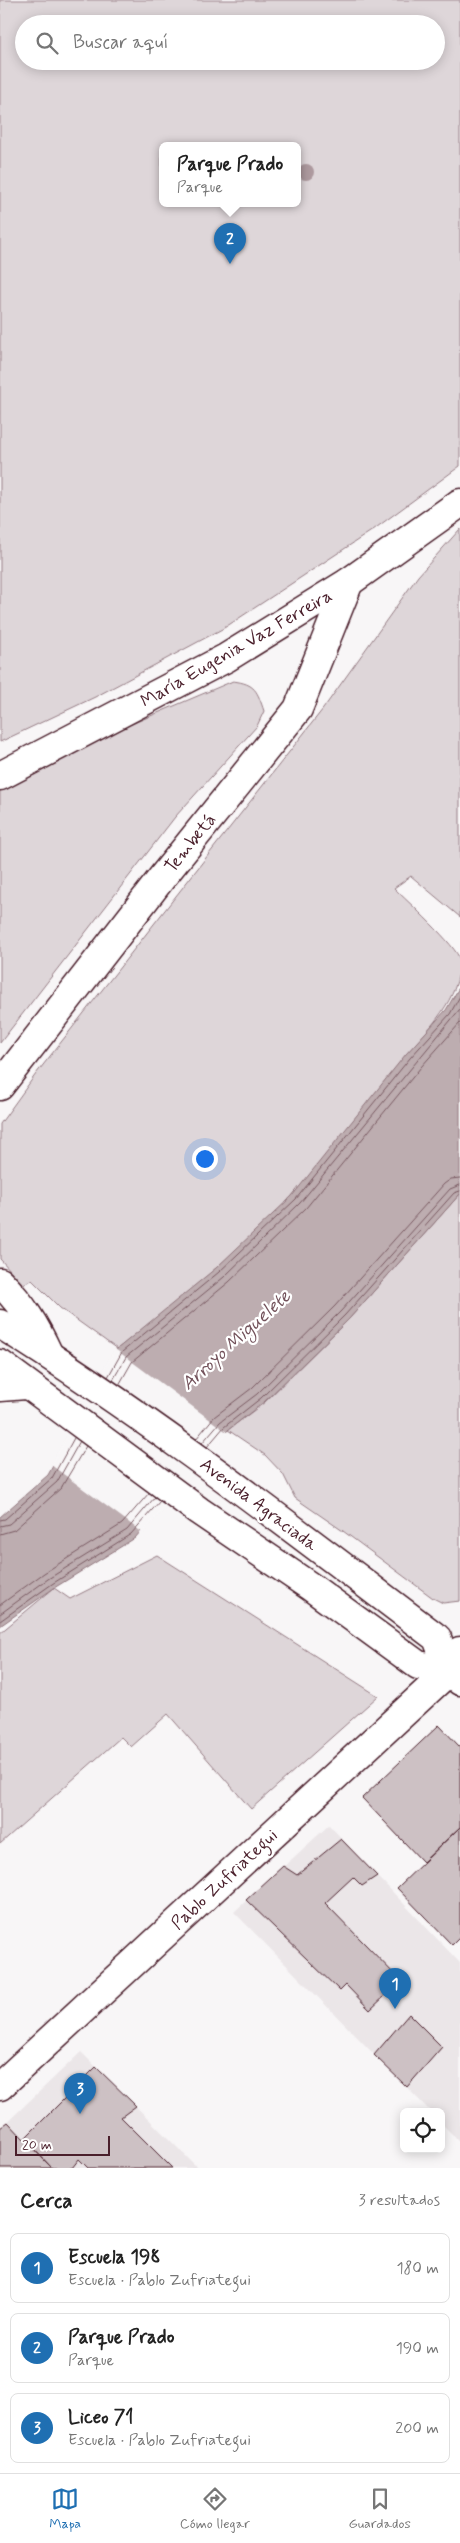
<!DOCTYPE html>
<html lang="es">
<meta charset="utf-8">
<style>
:root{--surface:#fff;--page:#f6f6f6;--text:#222;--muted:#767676;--line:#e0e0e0;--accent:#1f6fb2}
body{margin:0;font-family:Mynerve,sans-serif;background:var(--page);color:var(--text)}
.controls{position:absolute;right:15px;bottom:15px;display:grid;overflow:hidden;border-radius:8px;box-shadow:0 2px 12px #0003}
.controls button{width:45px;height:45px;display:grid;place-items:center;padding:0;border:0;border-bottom:1px solid var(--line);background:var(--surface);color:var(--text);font:25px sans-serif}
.scale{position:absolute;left:15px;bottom:12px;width:95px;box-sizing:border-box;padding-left:5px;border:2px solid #4a1f2b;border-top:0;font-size:14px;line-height:18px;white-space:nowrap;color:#4a1f2b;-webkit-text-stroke:4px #fff;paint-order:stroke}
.you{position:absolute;left:204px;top:1158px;width:18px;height:18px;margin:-12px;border:4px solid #fff;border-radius:50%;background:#1a73e8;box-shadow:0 0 0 8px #1a73e833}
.badge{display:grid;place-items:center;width:32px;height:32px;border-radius:50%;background:var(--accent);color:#fff;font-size:16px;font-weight:700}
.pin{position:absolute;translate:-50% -41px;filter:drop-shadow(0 1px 2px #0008)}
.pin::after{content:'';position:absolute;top:26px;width:18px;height:15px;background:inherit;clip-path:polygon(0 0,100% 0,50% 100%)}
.popup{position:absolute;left:159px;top:142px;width:142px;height:65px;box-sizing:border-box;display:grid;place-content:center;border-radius:8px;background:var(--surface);filter:drop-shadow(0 1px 4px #0005);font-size:16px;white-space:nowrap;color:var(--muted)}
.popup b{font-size:19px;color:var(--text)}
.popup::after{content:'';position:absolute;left:50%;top:100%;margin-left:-10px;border:10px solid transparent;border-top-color:var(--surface)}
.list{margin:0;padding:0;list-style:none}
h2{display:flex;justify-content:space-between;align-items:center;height:65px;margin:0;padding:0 20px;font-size:21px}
h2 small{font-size:16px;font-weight:400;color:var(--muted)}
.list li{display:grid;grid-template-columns:32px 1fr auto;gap:15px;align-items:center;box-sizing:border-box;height:70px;margin:0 10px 10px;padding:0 10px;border:1px solid var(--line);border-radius:8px}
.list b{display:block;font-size:19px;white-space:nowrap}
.list p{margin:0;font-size:16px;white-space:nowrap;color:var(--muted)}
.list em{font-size:16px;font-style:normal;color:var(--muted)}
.icon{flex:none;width:28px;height:28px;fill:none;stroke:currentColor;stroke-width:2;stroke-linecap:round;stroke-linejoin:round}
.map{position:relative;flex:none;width:460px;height:2168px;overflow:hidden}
.search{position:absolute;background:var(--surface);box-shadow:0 2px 12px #0003;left:15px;right:15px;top:15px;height:55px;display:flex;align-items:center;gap:12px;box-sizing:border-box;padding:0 18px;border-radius:28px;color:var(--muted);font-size:19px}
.sheet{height:305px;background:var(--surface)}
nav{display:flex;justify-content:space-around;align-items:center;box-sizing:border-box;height:70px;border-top:1px solid var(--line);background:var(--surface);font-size:14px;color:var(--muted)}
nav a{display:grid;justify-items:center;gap:2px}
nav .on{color:var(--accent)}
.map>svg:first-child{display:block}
.built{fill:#ebe6e8}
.green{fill:#ded6d9;stroke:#947a82;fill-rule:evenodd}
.water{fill:#bdadb0;stroke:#8f747b}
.pier{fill:#f8f6f7}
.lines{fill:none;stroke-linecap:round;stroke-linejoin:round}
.shore{stroke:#785860;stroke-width:1}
.building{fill:#cdc1c4;stroke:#4a1f2b}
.minor-casing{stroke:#4a1f2b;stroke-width:31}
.tertiary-casing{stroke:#4a1f2b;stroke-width:31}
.secondary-casing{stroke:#4a1f2b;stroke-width:31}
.minor{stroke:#fff;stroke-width:28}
.tertiary{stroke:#fff;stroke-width:28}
.secondary{stroke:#fff;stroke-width:28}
.tree{fill:#ad999e}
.labels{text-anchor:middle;stroke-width:4.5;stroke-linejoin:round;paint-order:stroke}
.street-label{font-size:18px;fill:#4a1f2b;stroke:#fff}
.water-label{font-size:19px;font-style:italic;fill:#72515a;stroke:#fff}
</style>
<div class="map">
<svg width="460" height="2168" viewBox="0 0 460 2168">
<rect width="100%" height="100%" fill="#f8f6f7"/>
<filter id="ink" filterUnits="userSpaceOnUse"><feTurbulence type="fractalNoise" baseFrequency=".02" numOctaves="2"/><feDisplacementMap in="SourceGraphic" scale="10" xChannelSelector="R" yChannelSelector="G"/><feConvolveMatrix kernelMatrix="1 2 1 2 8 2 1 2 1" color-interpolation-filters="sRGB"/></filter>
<g filter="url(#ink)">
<!-- built -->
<path class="built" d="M329,1825L460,1963V2142L441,2123V2112H431L234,1912Z
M81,2052L198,2168H0V2129Z"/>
<!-- green -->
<path class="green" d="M0,0H460V466L373,530L224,628L95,697L0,742ZM24,24H436V61H24ZM298,145V203H162V145Z
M460,529V917L411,876L394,888C406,900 457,946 460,960C460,1000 428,1029 406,1055C367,1102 333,1153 291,1197C237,1252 179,1302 117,1349L60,1308L32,1280L23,1284L0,1259V1124L36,1074L323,709L418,576Z
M233,681C256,684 257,691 264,711L257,726L175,817L0,1043V789L108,734Z
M460,1194V1601L443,1603L433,1598L343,1531L295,1498L283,1474L265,1455L228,1430L265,1402L349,1319Z
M157,1555L378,1696L251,1809L168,1714L131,1747L121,1737L0,1844V1633L54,1588L70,1599Z"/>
<!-- water -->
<path class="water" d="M460,986V1194L349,1319L264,1402L228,1430L135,1538L54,1588L0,1626V1517L48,1475L117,1349L216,1268L292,1196L406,1054L446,1010Z"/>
<!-- pier -->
<path class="pier" d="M115,1349L228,1433L143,1533L51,1465Z"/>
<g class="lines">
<!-- shore -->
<path class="shore" d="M108,1377L122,1352L219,1272L296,1199L410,1058L450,1014L460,996
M113,1380L126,1357L224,1277L300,1203L460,1009
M119,1385L132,1362L229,1282L306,1208L421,1067L460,1023
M196,1439L214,1417L252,1388L335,1306L444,1184L451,1179L460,1178
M202,1443L220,1422L257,1394L341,1311L450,1189L460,1185
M207,1447L224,1427L261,1398L345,1315L454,1193L460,1191
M0,1520L5,1519L52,1478L74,1438
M0,1526L9,1524L57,1482L80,1441
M0,1534L14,1530L61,1488L86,1446
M0,1605L44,1573L122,1524L149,1493
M0,1614L48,1579L127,1530L155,1497
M0,1621L52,1584L131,1534L160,1501"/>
</g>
<!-- building -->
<path class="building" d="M439,1725L460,1747V1827L423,1862L362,1798Z
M460,1827V1937L452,1945L397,1888Z
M341,1839L377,1876L362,1886L353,1877L325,1903L401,1981L370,2010L346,1985L340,1991L246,1900L283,1866L297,1875Z
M409,2014L442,2047L407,2087L374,2055Z
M96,2067L136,2106L121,2117L172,2168H88L79,2159L72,2168H52L24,2139Z
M8,2122L24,2139L52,2168H0V2128Z"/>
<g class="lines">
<defs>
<path id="minor" d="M0,1086L164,875L298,709L349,582
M0,1282C23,1305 35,1325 49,1355
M0,1387L26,1385
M0,2086L449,1671"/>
<path id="tertiary" d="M0,776L226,658L349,582L460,503
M449,1671L460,1651"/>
<path id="secondary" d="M0,1324C152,1419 294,1530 437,1638L449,1671L460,1681
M0,1364L199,1511L311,1587L418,1665L449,1671"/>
</defs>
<!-- minor casing -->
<use href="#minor" class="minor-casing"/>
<!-- tertiary casing -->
<use href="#tertiary" class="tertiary-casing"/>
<!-- secondary casing -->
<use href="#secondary" class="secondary-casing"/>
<!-- minor -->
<use href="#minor" class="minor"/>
<!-- tertiary -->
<use href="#tertiary" class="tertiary"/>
<!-- secondary -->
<use href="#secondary" class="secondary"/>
</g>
<!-- trees -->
<circle class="tree" cx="306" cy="172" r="8"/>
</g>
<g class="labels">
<!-- street labels -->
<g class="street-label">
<text transform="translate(236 648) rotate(-30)" y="6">María Eugenia Vaz Ferreira</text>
<text transform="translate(190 843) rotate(-51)" y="6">Tembetá</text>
<text transform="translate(259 1504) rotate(37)" y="6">Avenida Agraciada</text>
<text transform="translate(224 1879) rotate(-43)" y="6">Pablo Zufriategui</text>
</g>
<!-- water labels -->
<g class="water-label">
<text transform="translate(235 1339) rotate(-42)" y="7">Arroyo Miguelete</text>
</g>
</g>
</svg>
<div class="controls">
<button><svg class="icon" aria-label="locate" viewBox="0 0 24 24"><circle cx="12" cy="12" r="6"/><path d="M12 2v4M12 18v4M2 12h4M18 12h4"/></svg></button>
</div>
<div class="scale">20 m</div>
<div class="you"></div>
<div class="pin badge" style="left:395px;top:2009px">1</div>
<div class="pin badge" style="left:230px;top:264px">2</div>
<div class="popup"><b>Parque Prado</b>Parque</div>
<div class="pin badge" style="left:80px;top:2114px">3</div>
<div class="search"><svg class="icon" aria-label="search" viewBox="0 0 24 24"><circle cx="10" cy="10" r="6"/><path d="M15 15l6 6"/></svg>Buscar aquí</div>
</div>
<section class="sheet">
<h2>Cerca<small>3 resultados</small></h2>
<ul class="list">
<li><span class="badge">1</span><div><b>Escuela 198</b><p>Escuela · Pablo Zufriategui</p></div><em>180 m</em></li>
<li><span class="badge">2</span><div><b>Parque Prado</b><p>Parque</p></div><em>190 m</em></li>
<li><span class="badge">3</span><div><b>Liceo 71</b><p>Escuela · Pablo Zufriategui</p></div><em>200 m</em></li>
</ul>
</section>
<nav>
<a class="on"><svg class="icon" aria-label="map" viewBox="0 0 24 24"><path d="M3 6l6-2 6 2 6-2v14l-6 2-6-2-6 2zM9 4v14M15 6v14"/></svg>Mapa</a>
<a><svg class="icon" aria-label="directions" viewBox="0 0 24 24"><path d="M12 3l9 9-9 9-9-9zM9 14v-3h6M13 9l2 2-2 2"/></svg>Cómo llegar</a>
<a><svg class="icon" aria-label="saved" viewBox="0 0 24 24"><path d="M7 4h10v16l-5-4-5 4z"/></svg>Guardados</a>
</nav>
